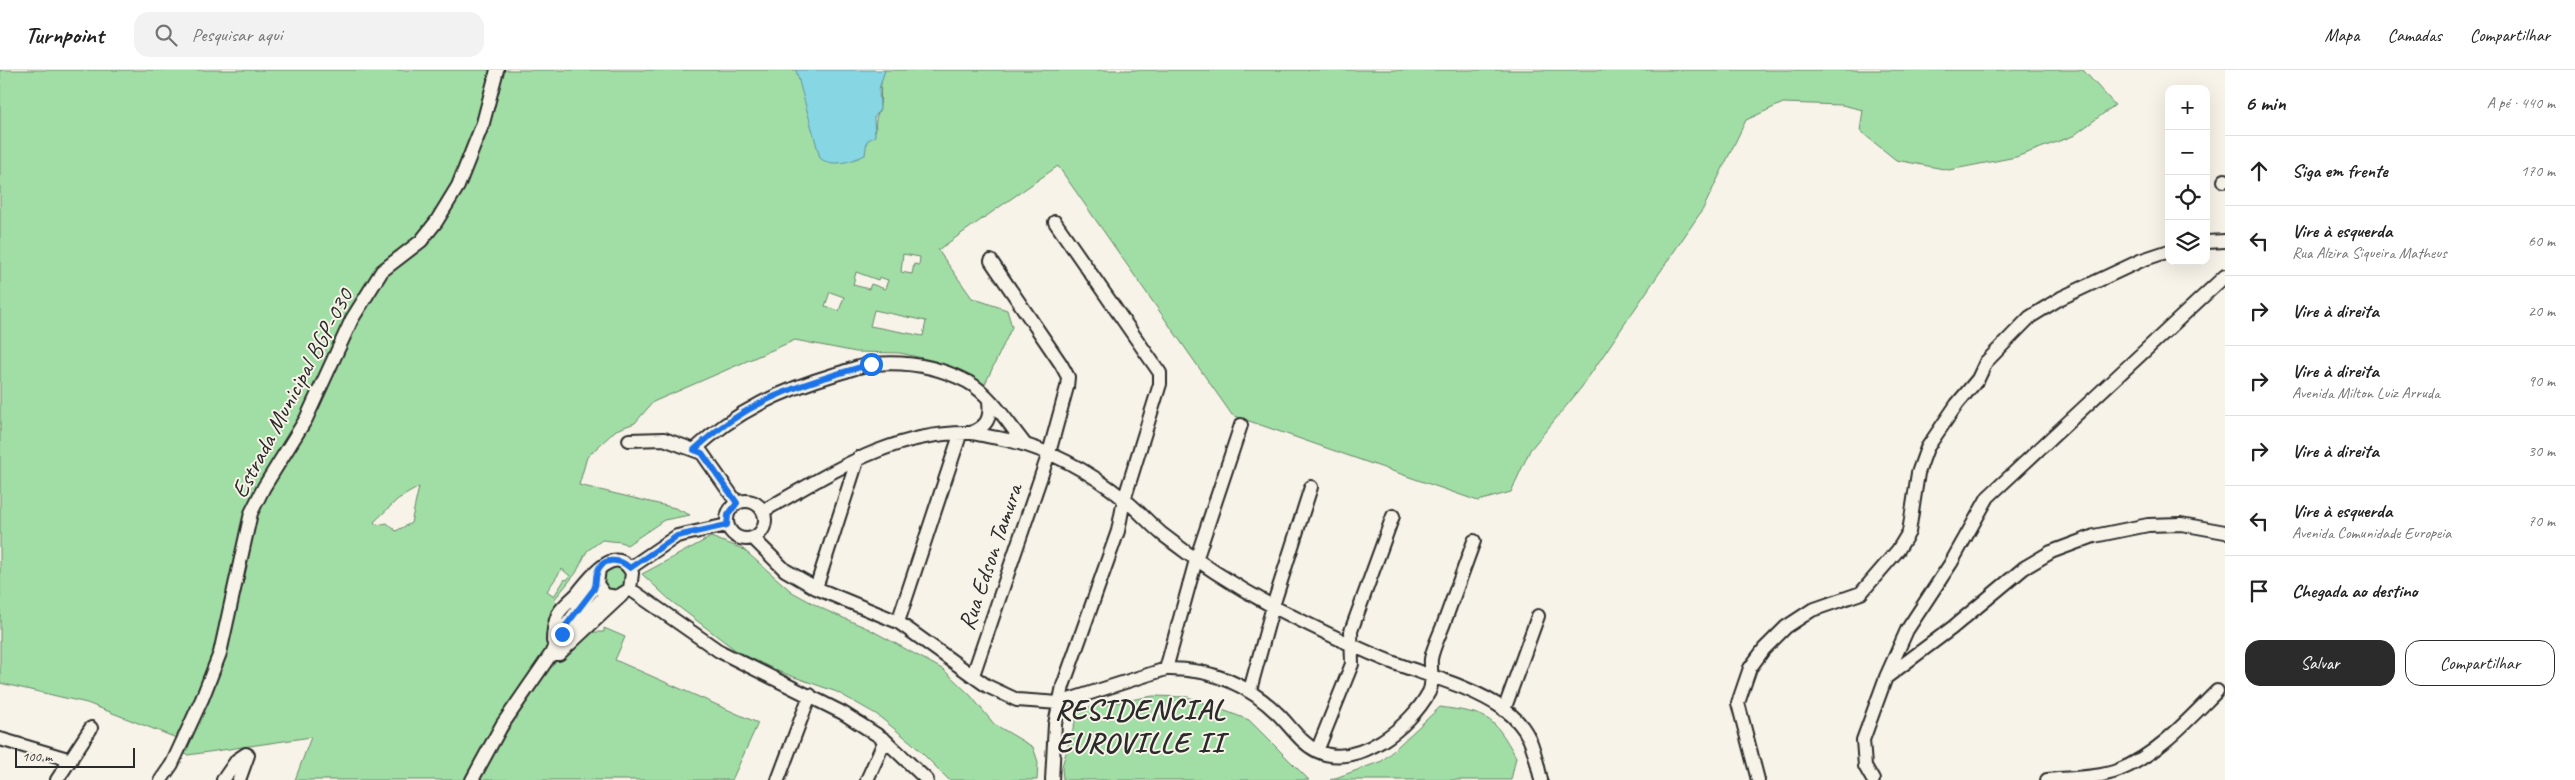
<!DOCTYPE html>
<html lang="pt">
<meta charset="utf-8">
<style>
:root{--surface:#fff;--page:#f2f2f2;--text:#222;--muted:#767676;--line:#e0e0e0;--accent:#2b2b2b}
body{margin:0;font-family:Caveat,sans-serif;background:var(--page);color:var(--text)}
.controls{position:absolute;right:15px;top:15px;display:grid;overflow:hidden;border-radius:10px;box-shadow:0 5px 20px #0002}
.controls button{width:45px;height:45px;display:grid;place-items:center;padding:0;border:0;border-bottom:1px solid var(--line);background:var(--surface);color:var(--text);font:25px sans-serif}
.scale{position:absolute;left:15px;bottom:12px;width:120px;box-sizing:border-box;padding-left:5px;border:2px solid #2b2b2b;border-top:0;font-size:14px;line-height:18px;white-space:nowrap;color:#2b2b2b;-webkit-text-stroke:4px #f7f3e8;paint-order:stroke}
.stop{position:absolute;width:15px;height:15px;margin:-11px;border:4px solid #1a73e8;border-radius:50%;background:#fff}
.stop.end{background:#1a73e8;border-color:#fff;box-shadow:0 1px 5px #0008}
.list{margin:0;padding:0;list-style:none}
h2{display:flex;justify-content:space-between;align-items:center;height:65px;margin:0;padding:0 20px;font-size:21px}
h2 small{font-size:16px;font-weight:400;color:var(--muted)}
.list li{display:grid;grid-template-columns:32px 1fr auto;gap:15px;align-items:center;box-sizing:border-box;height:70px;padding:0 20px;border-top:1px solid var(--line)}
.list b{display:block;font-size:19px;white-space:nowrap}
.list p{margin:0;font-size:16px;white-space:nowrap;color:var(--muted)}
.list em{font-size:16px;font-style:normal;color:var(--muted)}
.actions{display:flex;gap:10px;padding:15px 20px}
.actions a{flex:1;padding:11px 0;border:1px solid var(--accent);border-radius:15px;text-align:center;font-size:18px;color:var(--accent)}
.actions .main{background:var(--accent);color:#fff}
.icon{flex:none;width:28px;height:28px;fill:none;stroke:currentColor;stroke-width:2;stroke-linecap:round;stroke-linejoin:round}
.map{position:relative;flex:none;width:2225px;height:710px;overflow:hidden}
header{display:flex;align-items:center;gap:30px;box-sizing:border-box;height:70px;padding:0 25px;background:var(--surface);border-bottom:1px solid var(--line)}
header strong{font-size:24px}
nav{display:flex;gap:28px;margin-inline-start:auto;font-size:18px}
.search{width:350px;height:45px;background:var(--page);display:flex;align-items:center;gap:12px;box-sizing:border-box;padding:0 18px;border-radius:15px;color:var(--muted);font-size:19px}
main{display:flex}
aside{flex:1;background:var(--surface)}
.map>svg:first-child{display:block}
.green{fill:#a1dea5;stroke:#668468;fill-rule:evenodd}
.water{fill:#87d6e3;stroke:#629299}
.lines{fill:none;stroke-linecap:round;stroke-linejoin:round}
.minor-casing{stroke:#2b2b2b;stroke-width:16}
.minor{stroke:#f7f3e8;stroke-width:12}
.route{stroke:#1a73e8;stroke-width:6}
.labels{text-anchor:middle;stroke-width:4;stroke-linejoin:round;paint-order:stroke}
.street-label{font-size:24px;fill:#2b2b2b;stroke:#f7f3e8}
.district-label{font-size:29px;font-weight:bold;letter-spacing:1px;fill:#2b2b2b;stroke:#f7f3e8}
</style>
<header>
<strong>Turnpoint</strong>
<div class="search"><svg class="icon" aria-label="search" viewBox="0 0 24 24"><circle cx="10" cy="10" r="6"/><path d="M15 15l6 6"/></svg>Pesquisar aqui</div>
<nav><a>Mapa</a><a>Camadas</a><a>Compartilhar</a></nav>
</header>
<main>
<div class="map">
<svg width="2225" height="710" viewBox="0 0 2225 710">
<rect width="100%" height="100%" fill="#f7f3e8"/>
<filter id="ink" filterUnits="userSpaceOnUse"><feTurbulence type="fractalNoise" baseFrequency=".02" numOctaves="2"/><feDisplacementMap in="SourceGraphic" scale="10" xChannelSelector="R" yChannelSelector="G"/><feConvolveMatrix kernelMatrix="1 2 1 2 8 2 1 2 1" color-interpolation-filters="sRGB"/></filter>
<g filter="url(#ink)">
<!-- green -->
<path class="green" d="M0,0H796L867,71L876,60C875,51 876,48 879,40C883,28 877,15 885,0H2083L2115,35L2073,66L2016,87L1949,100L1896,90L1860,61L1863,40L1842,35L1783,33L1746,50L1703,139L1581,318L1530,380L1511,422L1478,431L1232,345L1058,96L938,180L972,228L1007,240L1012,257L984,316L957,300L935,291L900,283L856,282L795,270L653,332L635,353L616,360L587,387L579,415L675,438L690,445L664,450L627,475L621,472L602,470L587,481L576,503L554,530L558,533L561,530L563,532L545,582L500,646L464,710H295L311,667L188,685L174,680L179,669L87,633L0,613ZM903,184L920,187L919,195L914,194L912,204L901,202ZM856,202L878,210L879,207L888,210L885,219L871,214L869,219L853,215ZM830,222L844,227L839,241L825,236ZM874,240L926,251L923,266L870,256ZM419,417L411,453L396,461L387,453L377,455L374,452L398,429ZM562,499L570,506L567,510L565,509L554,526L547,521Z
M711,467L743,479L792,522L825,540L869,559L944,600L971,626L994,654L1033,677L1038,692L1037,710H949L912,673L876,644L837,622L780,602L738,582L671,531L642,504Z
M602 509a12 12 0 1 1 24 0a12 12 0 1 1-24 0Z
M604,558L625,567L615,590L758,653L732,710H479L502,669L549,600L560,587L589,562H604Z
M1153,626L1188,627L1249,650L1309,710H1063L1062,696L1079,639Z
M1440,637C1488,644 1492,644 1516,687L1511,710H1330L1382,691Z"/>
<!-- water -->
<path class="water" d="M796,0H885L879,19L880,39L874,48L875,66L867,71L865,85C853,91 831,98 820,88Z"/>
<g class="lines">
<defs>
<path id="minor" d="M2224,111L2225,110
M2206,172L2225,171
M971,363C987,356 991,349 989,331
M629,370L664,369L702,383L737,433
M694,380C736,341 782,320 836,304C848,301 861,295 873,294C906,291 938,296 968,312C991,325 1008,353 1024,373
M727 450a19 19 0 1 1 38 0a19 19 0 1 1-38 0Z
M763,441C830,404 891,361 971,363C980,364 989,367 998,368C1045,377 1087,399 1125,430C1138,440 1149,453 1162,464C1196,491 1235,516 1274,537C1313,557 1353,577 1394,593C1432,607 1470,616 1504,639C1531,659 1534,679 1541,710
M753,468L785,500L816,518L898,552L987,616L1017,630L1059,633L1166,599C1209,598 1248,614 1279,645C1291,657 1301,673 1317,681C1357,700 1411,656 1429,622C1434,612 1430,599 1431,589C1433,577 1440,564 1444,553C1454,526 1464,498 1474,471
M630,498L677,466L727,455
M816,518L858,388
M630,519L719,581L843,643L885,670L927,710
M898,552L960,365
M576,559L605,525
M553,571C553,563 555,552 558,544C563,536 570,531 577,524C589,509 616,471 632,503L630,519L617,527L605,525L597,514L599,499
M551,584H559L622,525
M1166,599L1196,490L1241,355
M973,605L1049,383L1067,317L1068,307L1061,294L991,191
M1888,606L1952,558L2024,498L2051,482L2094,466L2148,455L2181,454L2225,462
M1250,620L1273,536L1311,417
M1504,640L1538,546
M0,669L71,690
M1317,681L1352,594L1351,561L1393,446
M57,710L91,658
M161,710L172,694L202,629L220,583L251,443L264,417L306,349L352,249L382,201L421,171L436,152L458,116L483,53L497,0
M223,710L237,690L246,684L248,685L239,710
M472,710L502,655L551,584L561,562L597,514
M778,710L810,625
M867,710L885,670
M1052,710L1055,654L1063,616L1118,461L1124,430L1160,314V303L1055,152
M1758,710L1738,633L1750,598L1764,579L1786,557L1812,540L1861,523L1898,480L1909,462L1918,403L1927,378L1957,334L1978,309L1986,292L2030,247L2061,228L2142,190L2169,181
M1873,710L1865,696L1863,670L1886,607L1907,560L1951,493L1988,427L2225,206
M2047,710C2068,708 2100,708 2119,700C2157,685 2189,649 2217,621"/>
</defs>
<!-- minor casing -->
<use href="#minor" class="minor-casing"/>
<!-- minor -->
<use href="#minor" class="minor"/>
</g>
</g>
<g class="lines" filter="url(#ink)">
<!-- route -->
<path class="route" d="M562,564L561,562L594,519C597,513 595,509 597,503C601,487 620,488 630,498L677,466L727,455L728,445L737,433L702,383L694,380C748,329 802,314 871,294"/>
</g>
<g class="labels">
<!-- street labels -->
<g class="street-label">
<text transform="translate(292 323) rotate(-62)" y="8">Estrada Municipal BGP-030</text>
<text transform="translate(990 487) rotate(-71)" y="8">Rua Edson Tamura</text>
</g>
<!-- district labels -->
<g class="district-label">
<text x="1140" y="649">RESIDENCIAL<tspan x="1140" dy="33">EUROVILLE II</tspan></text>
</g>
</g>
</svg>
<div class="controls">
<button>+</button>
<button>−</button>
<button><svg class="icon" aria-label="locate" viewBox="0 0 24 24"><circle cx="12" cy="12" r="6"/><path d="M12 2v4M12 18v4M2 12h4M18 12h4"/></svg></button>
<button><svg class="icon" aria-label="layers" viewBox="0 0 24 24"><path d="M12 4l9 5-9 5-9-5zM3 14l9 5 9-5"/></svg></button>
</div>
<div class="scale">100 m</div>
<div class="stop" style="left:871px;top:294px"></div>
<div class="stop end" style="left:562px;top:564px"></div>
</div>
<aside>
<h2>6 min<small>A pé · 440 m</small></h2>
<ul class="list">
<li><svg class="icon" aria-label="ahead" viewBox="0 0 24 24"><path d="M12 20V5M6 11l6-6 6 6"/></svg><div><b>Siga em frente</b></div><em>170 m</em></li>
<li><svg class="icon" aria-label="left" viewBox="0 0 24 24"><path d="M17 20v-9H6M10 6l-5 5 5 5"/></svg><div><b>Vire à esquerda</b><p>Rua Alzira Siqueira Matheus</p></div><em>60 m</em></li>
<li><svg class="icon" aria-label="right" viewBox="0 0 24 24"><path d="M7 20v-9h11M14 6l5 5-5 5"/></svg><div><b>Vire à direita</b></div><em>20 m</em></li>
<li><svg class="icon" aria-label="right" viewBox="0 0 24 24"><path d="M7 20v-9h11M14 6l5 5-5 5"/></svg><div><b>Vire à direita</b><p>Avenida Milton Luiz Arruda</p></div><em>90 m</em></li>
<li><svg class="icon" aria-label="right" viewBox="0 0 24 24"><path d="M7 20v-9h11M14 6l5 5-5 5"/></svg><div><b>Vire à direita</b></div><em>30 m</em></li>
<li><svg class="icon" aria-label="left" viewBox="0 0 24 24"><path d="M17 20v-9H6M10 6l-5 5 5 5"/></svg><div><b>Vire à esquerda</b><p>Avenida Comunidade Europeia</p></div><em>70 m</em></li>
<li><svg class="icon" aria-label="arrive" viewBox="0 0 24 24"><path d="M6 21V4h12l-3 4 3 4H6"/></svg><div><b>Chegada ao destino</b></div></li>
</ul>
<div class="actions"><a class="main">Salvar</a><a>Compartilhar</a></div>
</aside>
</main>
